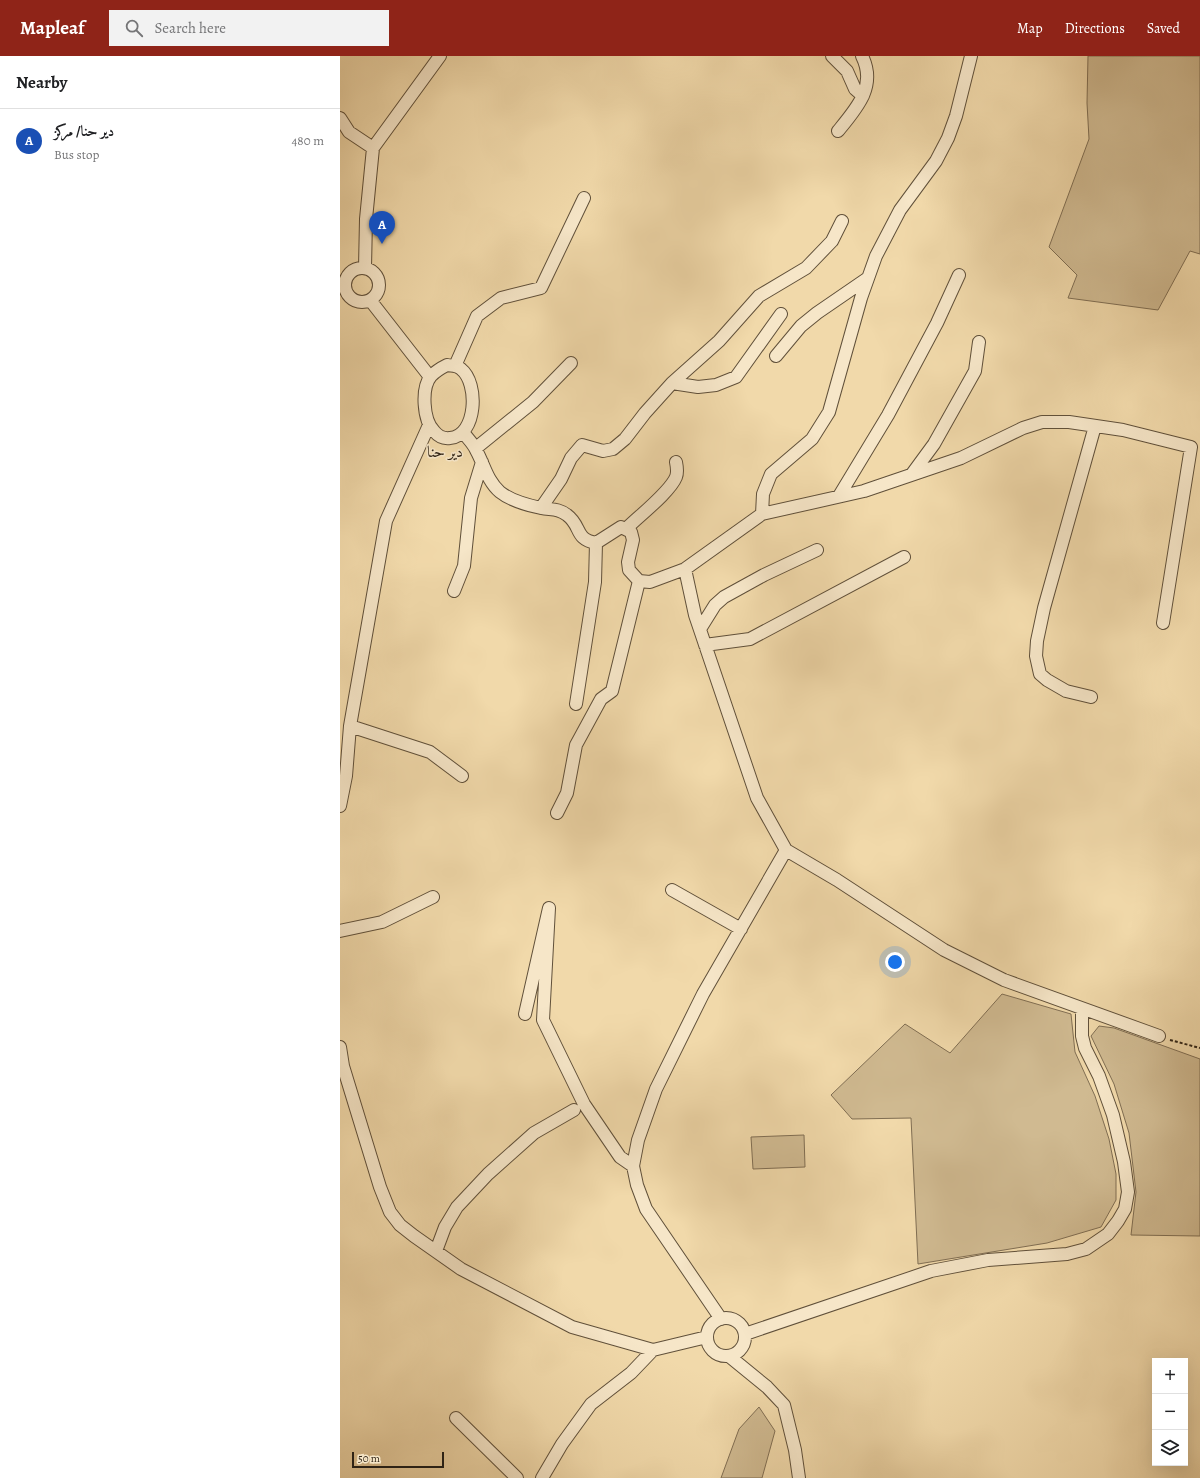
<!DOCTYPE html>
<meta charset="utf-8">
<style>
:root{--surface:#fff;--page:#f2f2f2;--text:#202124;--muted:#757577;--line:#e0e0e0;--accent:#8f2418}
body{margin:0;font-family:Alegreya,Amiri,serif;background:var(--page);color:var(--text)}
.controls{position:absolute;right:12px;bottom:12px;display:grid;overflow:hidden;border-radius:0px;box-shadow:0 4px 16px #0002}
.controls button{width:36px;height:36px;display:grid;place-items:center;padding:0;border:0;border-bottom:1px solid var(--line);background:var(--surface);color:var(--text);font:20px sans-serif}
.scale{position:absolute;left:12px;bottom:10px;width:92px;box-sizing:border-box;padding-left:4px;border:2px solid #2f2315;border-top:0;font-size:11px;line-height:14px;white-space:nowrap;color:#2f2315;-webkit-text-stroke:3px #f6e6c8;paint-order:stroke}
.you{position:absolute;left:555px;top:906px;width:14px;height:14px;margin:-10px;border:3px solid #fff;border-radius:50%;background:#1a73e8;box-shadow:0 0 0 6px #1a73e833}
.badge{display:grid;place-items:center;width:26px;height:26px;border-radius:50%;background:var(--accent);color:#fff;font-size:13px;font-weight:700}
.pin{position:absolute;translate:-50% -33px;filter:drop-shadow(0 1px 2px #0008)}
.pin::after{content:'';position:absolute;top:21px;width:14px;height:12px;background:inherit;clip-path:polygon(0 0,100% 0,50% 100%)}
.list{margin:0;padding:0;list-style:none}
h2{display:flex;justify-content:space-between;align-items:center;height:52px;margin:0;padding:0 16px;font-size:17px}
h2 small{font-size:13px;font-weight:400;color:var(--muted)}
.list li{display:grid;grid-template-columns:26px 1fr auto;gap:12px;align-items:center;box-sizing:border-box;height:64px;padding:0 16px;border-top:1px solid var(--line)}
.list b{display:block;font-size:15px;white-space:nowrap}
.list p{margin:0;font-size:13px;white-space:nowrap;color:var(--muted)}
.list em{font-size:13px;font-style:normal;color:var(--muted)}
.icon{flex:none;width:22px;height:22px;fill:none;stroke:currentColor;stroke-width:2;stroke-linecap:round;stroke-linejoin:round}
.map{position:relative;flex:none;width:860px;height:1422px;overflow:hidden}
header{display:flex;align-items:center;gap:24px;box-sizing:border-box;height:56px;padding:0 20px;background:var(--accent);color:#fff}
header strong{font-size:19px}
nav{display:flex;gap:22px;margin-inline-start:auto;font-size:14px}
.search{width:280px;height:36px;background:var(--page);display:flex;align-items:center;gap:10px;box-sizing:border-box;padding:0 14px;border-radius:0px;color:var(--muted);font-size:15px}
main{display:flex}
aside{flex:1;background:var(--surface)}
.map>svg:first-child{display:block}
.green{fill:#d0ba91;stroke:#806e53}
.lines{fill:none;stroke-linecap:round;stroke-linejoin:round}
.minor-casing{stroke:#60503a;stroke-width:14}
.path{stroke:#2f2315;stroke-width:2;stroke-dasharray:3 2;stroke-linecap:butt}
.minor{stroke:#f6e6c8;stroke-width:12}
.labels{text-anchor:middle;stroke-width:3;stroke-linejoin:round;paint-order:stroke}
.quarter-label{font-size:16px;fill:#2f2315;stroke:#f6e6c8}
</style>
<header>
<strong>Mapleaf</strong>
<div class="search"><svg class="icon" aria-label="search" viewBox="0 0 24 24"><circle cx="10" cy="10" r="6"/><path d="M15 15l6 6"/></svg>Search here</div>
<nav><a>Map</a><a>Directions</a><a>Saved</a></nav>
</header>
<main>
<aside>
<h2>Nearby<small></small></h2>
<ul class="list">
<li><span class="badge" style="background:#1a4fb4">A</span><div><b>دير حنا/ مركز</b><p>Bus stop</p></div><em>480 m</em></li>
</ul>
</aside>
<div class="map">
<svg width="860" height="1422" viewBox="0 0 860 1422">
<rect width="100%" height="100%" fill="#f1d9aa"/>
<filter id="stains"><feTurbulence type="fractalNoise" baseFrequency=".005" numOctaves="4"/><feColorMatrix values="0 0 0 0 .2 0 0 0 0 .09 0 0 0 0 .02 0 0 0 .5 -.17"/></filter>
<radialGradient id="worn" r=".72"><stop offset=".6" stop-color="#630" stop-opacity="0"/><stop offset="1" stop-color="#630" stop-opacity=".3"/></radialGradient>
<!-- green -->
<path class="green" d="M748,0H860V198L850,195L818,254L728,242L737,219L709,191L749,83L747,47Z
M662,938L731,958L735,996L755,1040L769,1083L776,1118V1144L761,1171L707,1187L578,1208L571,1062L512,1063L491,1039L565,968L610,997Z
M759,970L774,972L860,1003V1180L791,1179L796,1136L789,1077L774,1028L751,980Z
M464,1079L465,1111L413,1113L411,1081Z
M419,1351L435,1375L422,1422H381L399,1373Z"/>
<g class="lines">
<defs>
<path id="minor" d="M492,0L507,15L515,33L523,40
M0,62L9,76L33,92L26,163L25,212
M498,75C517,52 537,30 522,0
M33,92L100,0
M5 229a17 17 0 1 1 34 0a17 17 0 1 1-34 0Z
M30,244L90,321
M436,300L461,270L477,257L528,222
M107,309C112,310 117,309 121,313C139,327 137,380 110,382C103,383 98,380 94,375C83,364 81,332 91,320C96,315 101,312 107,309Z
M115,310L137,260L161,242L201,232L244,142
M332,327L358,331L376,329L396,321L441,258
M123,376C127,382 133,387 136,394C144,408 147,425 160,436C171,445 187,449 201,452C211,454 218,452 227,459C242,470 234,483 256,487L281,471L291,476L293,484L288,506L289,514L299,525L310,526L345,513L422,458L524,435L621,402L683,372L702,366H729L783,374L851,391L823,567
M136,392L193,346L231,307
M572,418L594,388L635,315L639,286
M499,440L548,359L597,267L619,219
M201,452L221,423L231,402L242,389L263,395L273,393L285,383L305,357L332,327L379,285L419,240L466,212L492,185L502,165
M422,458L423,438L431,418L472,383L489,356L521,242L536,200L560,154L596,105L608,82L616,60L631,0
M287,472C299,460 330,436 336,421C338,416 337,411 336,406
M345,513L355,559L417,742L446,794L497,824L604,894L664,924L819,980
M114,535L124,510L131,442L142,406
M360,573L375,549L384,541L424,519L477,494
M365,589L410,583L564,501
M751,641L726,635L707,624L700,618L696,600L697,585L704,552L755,370
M236,648L255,526L256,487
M10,670L90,696L122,720
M0,750L6,720L10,670L46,465L89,369
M217,757L227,737L236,689L261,643L272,635L299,525
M332,834L401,873
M0,875L42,866L93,841
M185,958L209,852L203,964L244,1048L280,1101L293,1110
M0,991L3,1010L40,1131L50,1156L60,1169L74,1180L121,1213L232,1271L313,1294L367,1281
M96,1195L105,1171L117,1151L148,1118L194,1077L234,1054
M367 1281a19 19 0 1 1 38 0a19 19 0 1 1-38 0Z
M381,1263L306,1153L297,1129L293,1110L298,1084L316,1033L363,938L446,794
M405,1278L591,1215L648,1204L727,1198L746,1193L768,1178L778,1165L785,1153L788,1136L784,1106L773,1059L759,1020L745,992L742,980V953
M389,1300L427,1331L444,1349L455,1394L459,1422
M116,1362L177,1422
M202,1422L222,1388L251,1348L291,1317L313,1294"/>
</defs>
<!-- minor casing -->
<use href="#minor" class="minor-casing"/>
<!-- path -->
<path class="path" d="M830,984L860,992"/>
<!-- minor -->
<use href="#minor" class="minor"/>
</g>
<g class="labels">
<!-- quarter labels -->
<g class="quarter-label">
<text x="105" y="401">دير حنا</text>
</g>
</g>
<rect width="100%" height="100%" filter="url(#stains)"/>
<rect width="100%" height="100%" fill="url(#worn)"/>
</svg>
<div class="controls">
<button>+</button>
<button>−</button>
<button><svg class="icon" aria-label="layers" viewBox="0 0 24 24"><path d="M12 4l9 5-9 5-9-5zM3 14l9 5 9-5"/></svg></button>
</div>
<div class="scale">50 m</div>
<div class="you"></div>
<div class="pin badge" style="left:42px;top:188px;background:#1a4fb4">A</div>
</div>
</main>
